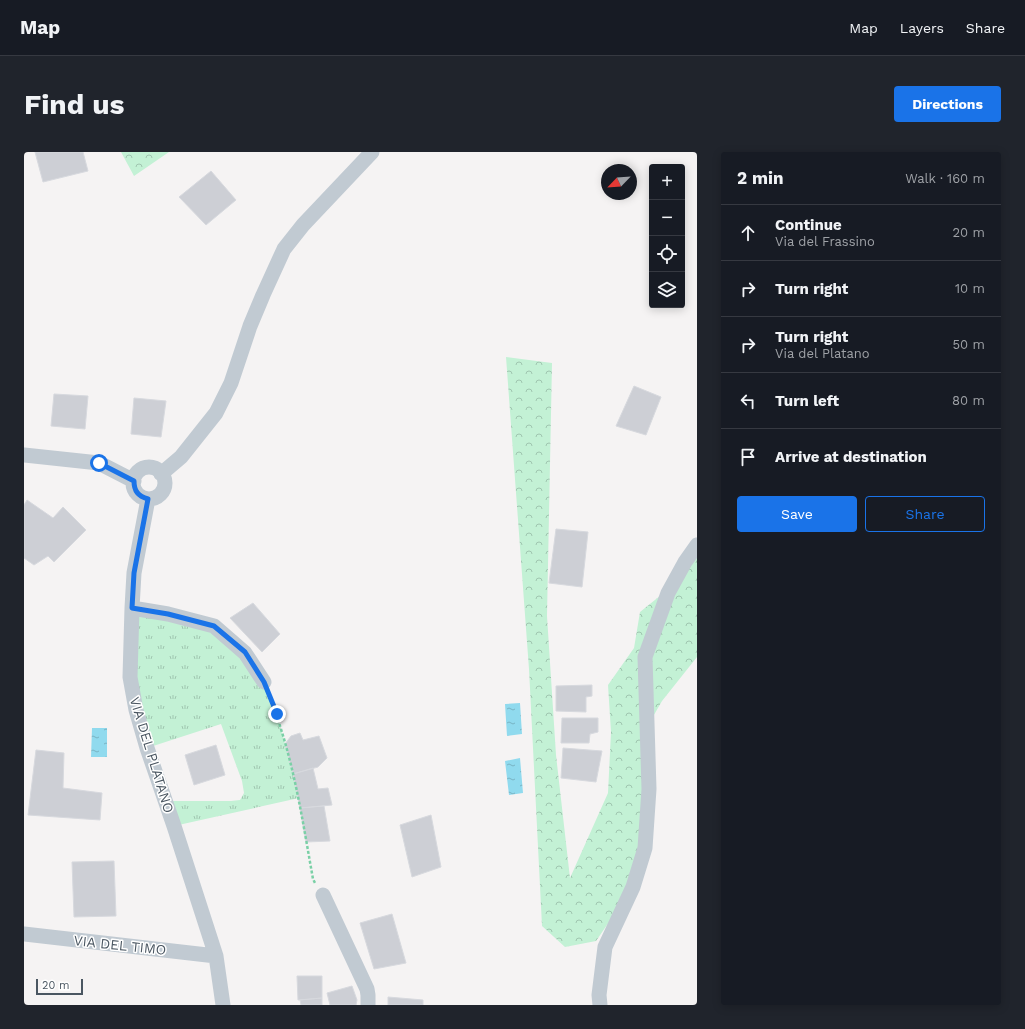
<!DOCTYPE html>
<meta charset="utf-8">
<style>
:root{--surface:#171b24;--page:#20242c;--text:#f1f3f6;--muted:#9ea1a6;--line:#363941;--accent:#1a73e8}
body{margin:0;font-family:"Work Sans",sans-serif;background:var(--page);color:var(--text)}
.controls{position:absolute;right:12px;top:12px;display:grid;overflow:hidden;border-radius:4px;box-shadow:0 2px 10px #0003}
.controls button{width:36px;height:36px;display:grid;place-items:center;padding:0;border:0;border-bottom:1px solid var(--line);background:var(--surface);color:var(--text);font:20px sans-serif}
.compass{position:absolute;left:577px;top:12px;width:36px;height:36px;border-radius:50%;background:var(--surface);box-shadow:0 2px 10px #0003;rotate:245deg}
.scale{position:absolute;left:12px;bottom:10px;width:47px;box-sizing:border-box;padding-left:4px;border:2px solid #4a5661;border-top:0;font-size:11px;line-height:14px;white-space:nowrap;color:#4a5661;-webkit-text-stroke:3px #fff;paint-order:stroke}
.stop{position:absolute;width:12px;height:12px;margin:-9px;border:3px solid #1a73e8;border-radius:50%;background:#fff}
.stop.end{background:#1a73e8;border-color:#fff;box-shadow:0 1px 4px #0008}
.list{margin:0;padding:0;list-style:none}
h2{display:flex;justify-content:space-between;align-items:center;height:52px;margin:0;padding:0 16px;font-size:17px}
h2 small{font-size:13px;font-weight:400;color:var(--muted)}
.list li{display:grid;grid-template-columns:26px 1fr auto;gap:12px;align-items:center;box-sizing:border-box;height:56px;padding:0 16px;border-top:1px solid var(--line)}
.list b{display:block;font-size:15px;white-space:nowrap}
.list p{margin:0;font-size:13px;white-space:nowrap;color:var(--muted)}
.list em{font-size:13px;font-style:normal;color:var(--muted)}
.actions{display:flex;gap:8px;padding:12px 16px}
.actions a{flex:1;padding:9px 0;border:1px solid var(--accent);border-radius:4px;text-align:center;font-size:14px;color:var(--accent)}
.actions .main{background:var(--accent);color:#fff}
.icon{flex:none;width:22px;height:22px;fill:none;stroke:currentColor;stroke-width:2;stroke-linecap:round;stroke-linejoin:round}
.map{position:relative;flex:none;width:673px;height:853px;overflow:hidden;border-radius:4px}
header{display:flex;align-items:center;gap:24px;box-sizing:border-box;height:56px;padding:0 20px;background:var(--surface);border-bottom:1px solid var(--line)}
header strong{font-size:19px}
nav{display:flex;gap:22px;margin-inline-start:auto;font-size:14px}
.intro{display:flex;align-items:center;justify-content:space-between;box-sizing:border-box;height:96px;padding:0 24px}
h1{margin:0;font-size:28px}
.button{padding:10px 18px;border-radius:4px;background:var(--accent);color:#fff;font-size:14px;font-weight:700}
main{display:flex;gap:24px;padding:0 24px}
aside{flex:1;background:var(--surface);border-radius:4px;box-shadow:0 2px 10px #0003}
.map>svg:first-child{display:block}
.grass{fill:url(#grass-tufts)}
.forest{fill:url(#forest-crowns)}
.water{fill:url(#water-ripples)}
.building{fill:#cdcfd5;stroke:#d7d9de}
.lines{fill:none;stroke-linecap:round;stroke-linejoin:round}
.path{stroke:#7ad0a6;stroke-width:2.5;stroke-dasharray:3 2;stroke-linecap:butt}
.minor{stroke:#c1cad2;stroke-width:15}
.route{stroke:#1a73e8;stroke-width:5}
.labels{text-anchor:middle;stroke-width:3;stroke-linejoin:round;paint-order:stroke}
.street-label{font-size:14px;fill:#4a5661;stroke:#fff}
</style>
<header>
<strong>Map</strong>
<nav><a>Map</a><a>Layers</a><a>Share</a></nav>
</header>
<div class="intro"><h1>Find us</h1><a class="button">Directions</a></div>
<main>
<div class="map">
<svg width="673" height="853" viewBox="0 0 673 853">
<defs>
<pattern id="grass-tufts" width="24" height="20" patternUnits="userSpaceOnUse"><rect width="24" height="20" fill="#c3f1d5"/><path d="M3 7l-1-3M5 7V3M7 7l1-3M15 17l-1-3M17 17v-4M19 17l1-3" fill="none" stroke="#a0c6b0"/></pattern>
<pattern id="forest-crowns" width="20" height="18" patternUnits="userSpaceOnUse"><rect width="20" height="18" fill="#c3f1d5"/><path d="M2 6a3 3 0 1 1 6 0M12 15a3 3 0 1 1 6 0" fill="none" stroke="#a0c6b0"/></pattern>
<pattern id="water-ripples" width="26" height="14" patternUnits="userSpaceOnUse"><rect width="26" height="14" fill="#90daee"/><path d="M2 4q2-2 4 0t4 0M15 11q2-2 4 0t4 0" fill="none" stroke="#78b4c4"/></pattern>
</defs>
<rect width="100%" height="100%" fill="#f5f3f3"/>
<!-- grass -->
<path class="grass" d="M108,456L190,474L240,530L253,562L275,646L150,674L142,649H207L216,648L220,641L218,629L197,572L123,596L112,558Z"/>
<!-- forest -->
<path class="forest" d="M97,0H145L110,24Z
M482,205L528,211L523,464L532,603L546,726L584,641L587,580L584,533L610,496L616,460L647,435L673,393V505L638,549L623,575L625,637L609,735L572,789L541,795L518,774L505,517Z"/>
<!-- water -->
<path class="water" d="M496,551L498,582L483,584L481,552Z
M68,576H83V605H67Z
M496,606L499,641L485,643L481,609Z"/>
<!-- building -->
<path class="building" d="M11,0H59L64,19L19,30Z
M187,19L212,48L182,73L155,45Z
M610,234L637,245L622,283L592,274Z
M30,242L64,244L61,277L27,274Z
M110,246L142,249L137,285L107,282Z
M3,348L29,366L39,355L62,378L30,410L24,404L10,413L0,406V353Z
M532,377L564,380L558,435L525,431Z
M229,451L256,482L238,500L206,466Z
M568,533V544L562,545V560L532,559V534Z
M538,566H574V580L566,582L565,591H537Z
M276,581L279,588L295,584L303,606L294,615L269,622L261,592L267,584Z
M192,593L201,623L170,633L161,603Z
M539,596L578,599L572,630L537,626Z
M12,598L40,601L39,636L78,641L76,668L4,663Z
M289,616L294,637L304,636L308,653L276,656L269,622Z
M300,654L306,689L282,690L276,656Z
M407,663L417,715L388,725L376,673Z
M90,709L92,764L50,765L48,710Z
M368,762L382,811L350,817L336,771Z
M273,824H298V846L274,848Z
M328,834L333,848L332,853H306L303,841Z
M364,845L399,848V853H364Z
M298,846V853H277L276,848Z"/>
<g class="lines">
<!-- path -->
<path class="path" d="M245,544C269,602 278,666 289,727L291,731"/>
<!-- minor -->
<path class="minor" d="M0,303L75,311L110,329
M109 331a16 16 0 1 1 32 0a16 16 0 1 1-32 0Z
M137,322L157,305L192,261L207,231L226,174L239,143L260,97L279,73L348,0
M124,347L110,421L108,456L106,525L112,558L123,596L150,674L192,804L199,853
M108,456L144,462L190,474L221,501L240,530
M299,743L343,837L344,843V853
M0,782L192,804
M576,853L575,843L581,795L609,735L621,696L625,637L621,505L644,441L661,410L673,393"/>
</g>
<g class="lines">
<!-- route -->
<path class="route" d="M75,311L110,329C110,339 114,344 124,347L110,421L108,456L144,462L190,474L221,500L240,530L253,562"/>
</g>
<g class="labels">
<!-- street labels -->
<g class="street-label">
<text transform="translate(128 603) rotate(73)" y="5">VIA DEL PLATANO</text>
<text transform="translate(96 793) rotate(6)" y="5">VIA DEL TIMO</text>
</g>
</g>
</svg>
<div class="controls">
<button>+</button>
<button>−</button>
<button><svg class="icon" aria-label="locate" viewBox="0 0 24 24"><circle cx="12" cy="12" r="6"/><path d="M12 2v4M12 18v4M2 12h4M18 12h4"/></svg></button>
<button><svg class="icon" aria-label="layers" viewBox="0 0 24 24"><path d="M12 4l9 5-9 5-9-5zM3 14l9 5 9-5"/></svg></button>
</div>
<svg class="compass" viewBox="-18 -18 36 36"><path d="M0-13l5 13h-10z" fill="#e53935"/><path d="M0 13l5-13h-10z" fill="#9ea1a6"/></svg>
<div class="scale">20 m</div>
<div class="stop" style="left:75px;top:311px"></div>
<div class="stop end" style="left:253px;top:562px"></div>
</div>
<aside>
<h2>2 min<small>Walk · 160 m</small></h2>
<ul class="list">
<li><svg class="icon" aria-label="ahead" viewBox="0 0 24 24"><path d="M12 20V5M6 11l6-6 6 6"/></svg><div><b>Continue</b><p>Via del Frassino</p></div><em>20 m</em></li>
<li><svg class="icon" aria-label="right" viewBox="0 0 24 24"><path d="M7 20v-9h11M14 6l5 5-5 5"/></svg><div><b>Turn right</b></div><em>10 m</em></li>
<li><svg class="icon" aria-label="right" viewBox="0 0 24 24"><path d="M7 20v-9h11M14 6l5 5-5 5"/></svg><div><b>Turn right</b><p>Via del Platano</p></div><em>50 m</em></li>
<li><svg class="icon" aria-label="left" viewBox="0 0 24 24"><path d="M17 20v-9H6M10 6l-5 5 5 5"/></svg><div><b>Turn left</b></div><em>80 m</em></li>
<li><svg class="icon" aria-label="arrive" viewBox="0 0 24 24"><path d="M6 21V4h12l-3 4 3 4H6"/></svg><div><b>Arrive at destination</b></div></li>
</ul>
<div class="actions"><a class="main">Save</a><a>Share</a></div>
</aside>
</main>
